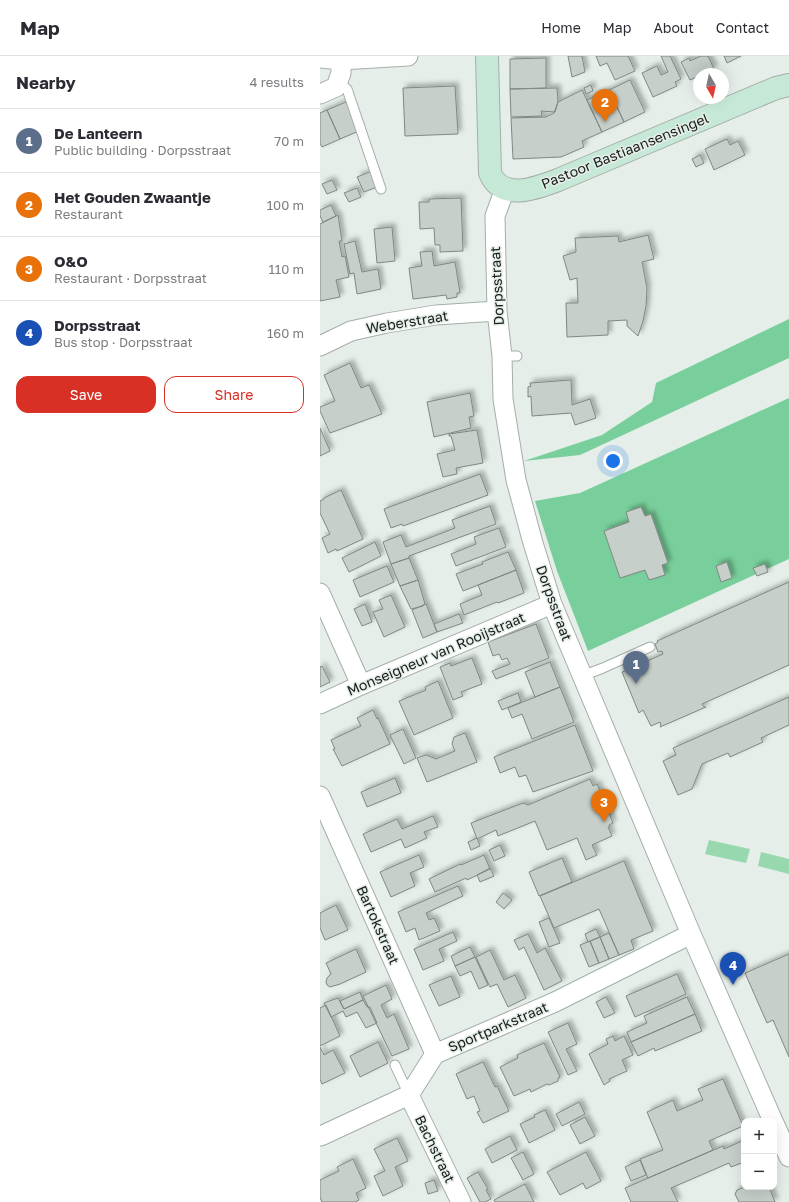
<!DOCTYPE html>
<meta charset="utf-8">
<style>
:root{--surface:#fff;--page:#f7f7f7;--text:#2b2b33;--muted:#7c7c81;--line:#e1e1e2;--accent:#d93025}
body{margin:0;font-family:"Golos Text",sans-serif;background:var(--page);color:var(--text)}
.controls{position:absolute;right:12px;bottom:12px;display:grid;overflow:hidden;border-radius:8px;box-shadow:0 4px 16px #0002}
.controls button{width:36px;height:36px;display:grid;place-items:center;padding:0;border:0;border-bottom:1px solid var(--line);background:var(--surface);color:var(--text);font:20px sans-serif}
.compass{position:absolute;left:373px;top:12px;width:36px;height:36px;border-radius:50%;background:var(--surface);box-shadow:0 4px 16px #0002;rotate:171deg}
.you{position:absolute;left:293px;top:405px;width:14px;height:14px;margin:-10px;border:3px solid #fff;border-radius:50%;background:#1a73e8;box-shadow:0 0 0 6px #1a73e833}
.badge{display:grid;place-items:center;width:26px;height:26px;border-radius:50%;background:var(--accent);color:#fff;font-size:13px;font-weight:700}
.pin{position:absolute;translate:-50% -33px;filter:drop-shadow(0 1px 2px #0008)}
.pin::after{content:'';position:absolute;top:21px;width:14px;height:12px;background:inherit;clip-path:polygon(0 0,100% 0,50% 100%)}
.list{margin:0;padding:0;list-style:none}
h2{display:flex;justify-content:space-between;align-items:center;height:52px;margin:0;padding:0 16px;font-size:17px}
h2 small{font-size:13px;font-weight:400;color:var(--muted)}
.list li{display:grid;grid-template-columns:26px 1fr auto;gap:12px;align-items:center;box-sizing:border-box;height:64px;padding:0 16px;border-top:1px solid var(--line)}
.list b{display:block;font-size:15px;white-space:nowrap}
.list p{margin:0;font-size:13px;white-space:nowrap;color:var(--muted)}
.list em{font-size:13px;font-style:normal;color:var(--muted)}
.actions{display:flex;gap:8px;padding:12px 16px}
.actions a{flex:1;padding:9px 0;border:1px solid var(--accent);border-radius:12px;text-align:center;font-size:14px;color:var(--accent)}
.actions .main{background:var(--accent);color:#fff}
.map{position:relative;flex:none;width:469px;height:1146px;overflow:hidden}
header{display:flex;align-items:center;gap:24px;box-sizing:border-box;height:56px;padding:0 20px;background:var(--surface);border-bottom:1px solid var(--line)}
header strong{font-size:19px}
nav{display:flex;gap:22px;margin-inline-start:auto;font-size:14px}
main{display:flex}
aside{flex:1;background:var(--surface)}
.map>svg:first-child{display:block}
.green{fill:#97d8af}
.forest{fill:#78cf9b}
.building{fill:#c6cfc9;stroke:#808882;filter:url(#shadow)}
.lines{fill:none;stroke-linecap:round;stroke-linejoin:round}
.lane-casing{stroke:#a5aea8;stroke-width:11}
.street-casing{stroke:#a5aea8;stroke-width:21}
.secondary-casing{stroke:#a5aea8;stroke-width:24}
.lane{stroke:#fff;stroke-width:9}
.street{stroke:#fff;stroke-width:19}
.secondary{stroke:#c6e8d6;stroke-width:22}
.labels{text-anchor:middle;stroke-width:3;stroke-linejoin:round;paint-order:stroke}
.street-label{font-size:14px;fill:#191d1a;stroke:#e5eee8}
</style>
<header>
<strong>Map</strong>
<nav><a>Home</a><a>Map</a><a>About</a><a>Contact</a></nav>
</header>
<main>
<aside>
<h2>Nearby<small>4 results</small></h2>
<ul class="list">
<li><span class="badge" style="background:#5c6f8a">1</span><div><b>De Lanteern</b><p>Public building · Dorpsstraat</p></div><em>70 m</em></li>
<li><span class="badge" style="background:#e8710a">2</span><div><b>Het Gouden Zwaantje</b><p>Restaurant</p></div><em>100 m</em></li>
<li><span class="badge" style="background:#e8710a">3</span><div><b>O&amp;O</b><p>Restaurant · Dorpsstraat</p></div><em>110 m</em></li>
<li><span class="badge" style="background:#1a4fb4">4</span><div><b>Dorpsstraat</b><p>Bus stop · Dorpsstraat</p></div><em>160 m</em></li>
</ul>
<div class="actions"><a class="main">Save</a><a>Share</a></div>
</aside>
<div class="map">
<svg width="469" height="1146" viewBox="0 0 469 1146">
<defs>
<filter id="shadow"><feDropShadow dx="3.5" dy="-3.5" stdDeviation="2" flood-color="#0004"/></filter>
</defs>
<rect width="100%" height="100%" fill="#e5eee8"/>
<!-- green -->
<path class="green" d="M389,784L430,793L426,807L385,798Z
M441,796L469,803V818L438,810Z"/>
<!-- forest -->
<path class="forest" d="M469,263V302L260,399L204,405L282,379L332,346L336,327Z
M469,342V503L268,595L237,515L215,445L260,437Z"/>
<!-- building -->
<path class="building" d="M248,0H262L265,16L252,21Z
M276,0H308L315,15L295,24L287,7L280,10Z
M341,0H350L361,23L355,26L357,30L333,41L322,17L337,10L341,19L348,16Z
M381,0H388L394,13L383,18H379V20L370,24L361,6L369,2L370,5Z
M404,0H421L407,7Z
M226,2V32L190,33V3Z
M310,24L325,56L304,66L289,34Z
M271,29L273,35L266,38L264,32Z
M135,30L138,78L85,80L83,32Z
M237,32L238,46L235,56L221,55L222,60L191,61L190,33Z
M262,34L282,76L262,85L264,91L241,101L193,103L191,62L226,61L234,57L238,46Z
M289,34L304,66L282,76L267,44Z
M26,46L39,75L20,83L7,54Z
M7,54L20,83L2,91L0,87V57Z
M407,83L410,89L418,85L425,99L394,114L385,93Z
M380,99L384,107L376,111L372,103Z
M52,115L57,131L44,136L37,121Z
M12,124L17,134L7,138L2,128Z
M37,132L41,141L29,146L24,137Z
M141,142L143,195L120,196V189H115L114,172L100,173L99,146H109V143Z
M11,149L16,160L3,166L0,160V154Z
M18,159L22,185H19L22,201L25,200L29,221L16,224L20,241L0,245V168Z
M72,171L75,205L57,207L54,173Z
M328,179L334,203L322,206L327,232L326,250L323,265L318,280L307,270V264L288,265V279L247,281L246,247H258L257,222L250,224L243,200L256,196L255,182L298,180L299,186Z
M35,185L42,216L58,213L61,233L37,238L34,217L30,218L24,188Z
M112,195L114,210L135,206L140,237H137V241L127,243L126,239L93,243L89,212L102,210L100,196Z
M30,307L41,332L49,329L62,358L10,377L0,355V351L15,345L4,319Z
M251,324L252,349L270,343L276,362L255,369L251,357L212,360L211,340L208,341V331L211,330L210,327Z
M150,337L154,360L149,361L151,372L114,381L107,346Z
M0,372L10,395L0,400Z
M157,374L163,407L136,412L137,418L123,421L117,398L135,394L131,380H129V378Z
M160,418L168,439L83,470L82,468L71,472L64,453Z
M21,434L43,483L17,495L16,493L8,497L2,482L10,478L0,457V445L4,443V442Z
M170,450L176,468L89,500V502L71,508L63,486L81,479L86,491L135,472L132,464Z
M321,451L325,460L331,458L348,507L342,509L345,519L329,524L325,514L300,522L284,475L309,466L306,456Z
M179,472L186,491L136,510L131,498L156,488L154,481Z
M55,486L61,500L29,516L22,502Z
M188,496L196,514L143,535L136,518L163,508L162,506Z
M89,502L98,524L80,530L71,508Z
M407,506L412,522L401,526L396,510Z
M445,508L448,516L437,520L433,512Z
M67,510L74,526L40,541L33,524Z
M196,514L204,537L178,547L177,546L144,559L140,548L162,539L158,529Z
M98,524L105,548L103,549V550L91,553L80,530Z
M469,526V609L382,648L384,651H386L340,671L341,669L340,666L331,670L323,654L319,657L302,616L343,598L342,595L338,596L335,588L338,586L337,585Z
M71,539L85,571L64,581L53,556L63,553L59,544Z
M45,548L52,566L42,570L34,553Z
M106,548L117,576L103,582L92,554Z
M139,558L143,567L117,576L114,568Z
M216,568L229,602L176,623L172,615L190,608L187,602L182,604L179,598L173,600L168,586Z
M152,602L162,628L141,636L143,640L133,644L120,611L130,607L131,610Z
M230,606L240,631L215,641L205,616Z
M2,610L10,626L0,631V611Z
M118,625L133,662L94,679L79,645L106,634L105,631Z
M240,631L254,666L212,683L202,658L192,662L188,652Z
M198,637L201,646L182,654L178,645Z
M469,641V669L441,682L443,686L410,701L408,697L382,708L372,733L358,739L343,705L356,699L353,692Z
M53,654L57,663L58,662L70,688L22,710L13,693H15L11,684L41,670L37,662Z
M255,669L273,715L213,736L206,719L199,721L195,711L180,717L174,701Z
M83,673L96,702L84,708L70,679Z
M145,677L157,706L107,726L97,702L106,699L116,703L135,695L132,688L134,681Z
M75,722L81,737L47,751L41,736Z
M270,723L273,730L277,728L293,767L289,769L290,771H288L292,780L272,789L277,799L266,804L257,782L227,794L215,765L178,780L176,774L157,783L151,767L203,747L208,749Z
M113,760L118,771L104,776L107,782L85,792L81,783L51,796L43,778L77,763L82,773Z
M157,782L160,790L151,794L148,786Z
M180,789L185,800L174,805L169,794Z
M99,799L104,811L90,817L95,830L71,841L60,816Z
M164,799L170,813L147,824L146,822L115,836L109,823L140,808L141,809Z
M242,802L252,826L219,840L209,816Z
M304,805L333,875L311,884L314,893L299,899L279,853L234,872L220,840Z
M170,812L174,820L160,826L157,819Z
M138,830L143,840L106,857L109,864L114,862L120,875L99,884L95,872L86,876L78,856Z
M183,837L192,844L184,853L176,846Z
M16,849L28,874L5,884L0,872V857Z
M229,862L240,887L229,891L219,866Z
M276,873L280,881L268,886L265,878Z
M133,876L137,885L119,893L124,905L103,914L94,893Z
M289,877L299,899L289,903L280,881Z
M208,878L217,897L225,892L242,925L224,934L204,891L199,894L194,884Z
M280,881L289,903L279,907L270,885Z
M270,885L279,907L269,911L260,889Z
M150,891L155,901L135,910L131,900Z
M36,893L46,916L20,928L10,931L7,929L6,926L7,922L11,918L6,907Z
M170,894L184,924L195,919L206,942L188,951L177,928L170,931L156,901Z
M469,898V1001L453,964L447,967L425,917Z
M155,901L168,929L159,933L151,915L140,920L135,910Z
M357,918L366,938L315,961L306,940Z
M131,920L140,941L119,950L109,929Z
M66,929L72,943L61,949L67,962L74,958L89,993L72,1000L43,940Z
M40,936L43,944L24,953L20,945Z
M286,941L295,957L284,962L276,946Z
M367,941L375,958L311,986L307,976L327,967L324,960Z
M18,942L24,953L43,944L47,951H50L57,967L46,972L37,956L26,961L23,955L11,961L4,947Z
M6,949L20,980L0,990V952Z
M375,958L382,975L335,995L334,992L318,1000L311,986Z
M248,967L257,988L246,993L257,1015L248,1019L228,976Z
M293,980L295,985L304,980L313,999L302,1004L307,1015L289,1023L290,1025L284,1029L269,998L288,988L286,983Z
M58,986L68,1007L40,1021L30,1000Z
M224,987L240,1021L238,1022V1025L229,1029L227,1028L211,1036L210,1033L194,1040L180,1011L198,1002L197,999Z
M0,991L4,999L13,994L25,1017L2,1028L0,1023Z
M163,1006L175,1031L177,1030L189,1055L163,1067L157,1056L160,1055L154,1040L147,1043L136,1018Z
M403,1023L423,1070L389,1085L393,1094L328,1122L320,1103L343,1094L327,1056L353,1044L357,1055L383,1044L378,1033Z
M259,1046L265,1058L242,1070L236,1058Z
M225,1054L235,1074L209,1087L200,1068L215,1061L214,1059Z
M265,1061L275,1080L260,1088L250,1069Z
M190,1080L197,1094L172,1107L165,1093Z
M77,1082L88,1105L75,1111L83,1130L63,1140L54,1120L65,1115L54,1093Z
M424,1084V1106L411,1111L409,1107L351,1132L358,1146H311L305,1132L403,1090L404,1093Z
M203,1096L214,1118L203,1124L191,1102Z
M266,1096L281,1125L266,1133L263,1127L240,1139L227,1116Z
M33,1103L46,1132L36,1137L39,1144L35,1146H2L0,1141V1124L19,1115L17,1111Z
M320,1104L326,1119L311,1125L305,1111Z
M158,1116L168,1133L166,1134L171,1143L165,1146H160L147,1122Z
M114,1124L118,1135L108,1138L105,1127Z
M205,1128L214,1146H175L174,1144Z
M425,1131H449L455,1146H419L415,1138L417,1134Z"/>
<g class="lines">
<defs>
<path id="lane" d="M18,25L27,33L61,133
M182,300H197
M262,620L283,612L330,591
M75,1009L89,1039"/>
<path id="street" d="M0,2L21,4L88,0
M0,38L16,31L21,17V4
M185,133L175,160L177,255L182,300L183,343L196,424L213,487L232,548L371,878L453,1065
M0,290L31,275L67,267L116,259L177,255
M0,537L41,629
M0,648L41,629L232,548
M0,740L115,998
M89,1039L141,1146
M454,1067L469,1101
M0,1080L3,1079L89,1039L115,998L235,946L371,878"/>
<path id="secondary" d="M167,0L170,117C182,146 217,132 238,124L456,32L469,29"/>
</defs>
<!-- lane casing -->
<use href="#lane" class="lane-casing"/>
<!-- street casing -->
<use href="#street" class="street-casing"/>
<!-- secondary casing -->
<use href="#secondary" class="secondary-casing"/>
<!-- lane -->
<use href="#lane" class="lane"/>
<!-- street -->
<use href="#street" class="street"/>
<!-- secondary -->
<use href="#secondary" class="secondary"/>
</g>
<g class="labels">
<!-- street labels -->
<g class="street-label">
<text transform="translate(305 95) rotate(-22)" y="5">Pastoor Bastiaansensingel</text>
<text transform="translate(177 230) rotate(-93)" y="5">Dorpsstraat</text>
<text transform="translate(87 266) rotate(-9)" y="5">Weberstraat</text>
<text transform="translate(234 547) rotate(70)" y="5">Dorpsstraat</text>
<text transform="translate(116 598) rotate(-23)" y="5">Monseigneur van Rooijstraat</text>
<text transform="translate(58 869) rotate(66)" y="5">Bartokstraat</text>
<text transform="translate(178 971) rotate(-23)" y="5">Sportparkstraat</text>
<text transform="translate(115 1093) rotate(64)" y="5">Bachstraat</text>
</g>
</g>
</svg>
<div class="controls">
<button>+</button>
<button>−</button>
</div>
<svg class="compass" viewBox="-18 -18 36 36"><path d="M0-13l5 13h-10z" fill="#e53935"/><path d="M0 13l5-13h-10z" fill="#7c7c81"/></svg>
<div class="you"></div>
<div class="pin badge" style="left:316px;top:628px;background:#5c6f8a">1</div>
<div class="pin badge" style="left:285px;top:66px;background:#e8710a">2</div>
<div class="pin badge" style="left:284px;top:766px;background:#e8710a">3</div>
<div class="pin badge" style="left:413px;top:929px;background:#1a4fb4">4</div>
</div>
</main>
